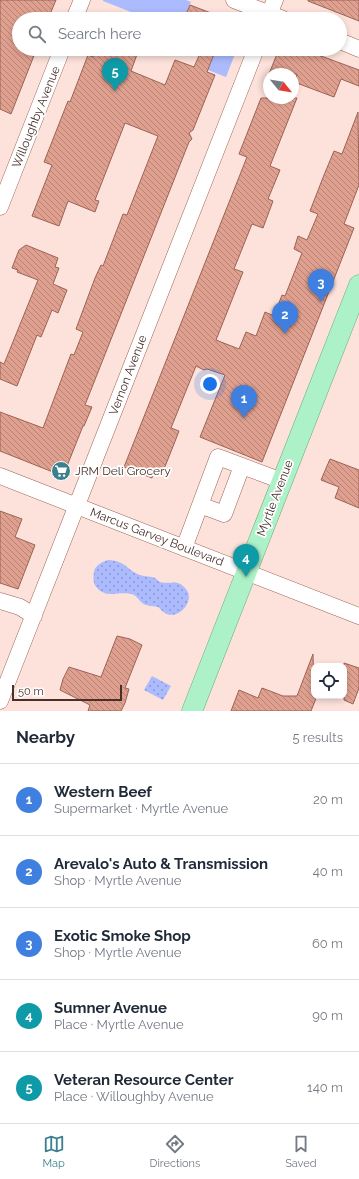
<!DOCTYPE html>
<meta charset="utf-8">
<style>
:root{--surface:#fff;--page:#f2f2f3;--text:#1f2937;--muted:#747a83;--line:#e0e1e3;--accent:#3c7f8f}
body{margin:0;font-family:Raleway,sans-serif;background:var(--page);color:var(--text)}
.controls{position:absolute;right:12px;bottom:12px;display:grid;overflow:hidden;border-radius:8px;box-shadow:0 2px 6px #0003}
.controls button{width:36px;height:36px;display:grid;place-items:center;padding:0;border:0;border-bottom:1px solid var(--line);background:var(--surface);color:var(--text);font:20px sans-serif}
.compass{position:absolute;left:263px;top:68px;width:36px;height:36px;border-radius:50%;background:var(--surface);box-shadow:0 2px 6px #0003;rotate:120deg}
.scale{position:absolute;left:12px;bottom:10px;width:110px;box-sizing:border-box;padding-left:4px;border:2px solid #493029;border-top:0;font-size:11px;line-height:14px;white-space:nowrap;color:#493029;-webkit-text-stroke:3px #fff;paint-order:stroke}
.you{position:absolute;left:210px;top:384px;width:14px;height:14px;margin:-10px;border:3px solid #fff;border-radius:50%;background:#1a73e8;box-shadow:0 0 0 6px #1a73e833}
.badge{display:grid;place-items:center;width:26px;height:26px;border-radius:50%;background:var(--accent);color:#fff;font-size:13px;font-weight:700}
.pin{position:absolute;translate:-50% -33px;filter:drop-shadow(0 1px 2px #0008)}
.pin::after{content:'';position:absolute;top:21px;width:14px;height:12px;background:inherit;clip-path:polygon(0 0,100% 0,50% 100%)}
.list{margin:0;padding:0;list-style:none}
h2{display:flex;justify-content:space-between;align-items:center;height:52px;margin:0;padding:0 16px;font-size:17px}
h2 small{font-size:13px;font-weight:400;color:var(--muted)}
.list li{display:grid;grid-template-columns:26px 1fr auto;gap:12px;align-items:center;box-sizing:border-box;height:72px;padding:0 16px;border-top:1px solid var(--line)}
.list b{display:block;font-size:15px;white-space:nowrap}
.list p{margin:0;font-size:13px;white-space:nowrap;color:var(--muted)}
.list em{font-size:13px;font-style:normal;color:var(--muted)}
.icon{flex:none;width:22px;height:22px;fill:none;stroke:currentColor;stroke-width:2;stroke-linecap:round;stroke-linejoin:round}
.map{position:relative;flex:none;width:359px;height:711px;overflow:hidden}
.search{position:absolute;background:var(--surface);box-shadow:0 2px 6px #0003;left:12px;right:12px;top:12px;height:44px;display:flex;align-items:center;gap:10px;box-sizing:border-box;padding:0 14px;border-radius:22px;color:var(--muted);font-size:15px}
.sheet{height:412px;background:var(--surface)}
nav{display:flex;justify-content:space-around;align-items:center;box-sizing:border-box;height:56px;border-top:1px solid var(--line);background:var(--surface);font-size:11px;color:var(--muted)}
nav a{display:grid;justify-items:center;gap:2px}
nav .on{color:var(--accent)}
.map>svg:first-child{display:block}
.grass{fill:url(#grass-dots)}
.garden{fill:#acbafe}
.building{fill:url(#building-back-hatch);stroke:#9c6354}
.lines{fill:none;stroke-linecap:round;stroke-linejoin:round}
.minor-casing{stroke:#9c6353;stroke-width:17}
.major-casing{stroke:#66a778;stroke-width:21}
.minor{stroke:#fff;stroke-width:16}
.major{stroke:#adf1c8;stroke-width:20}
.labels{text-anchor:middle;stroke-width:3.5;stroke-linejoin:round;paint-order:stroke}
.street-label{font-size:12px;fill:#493029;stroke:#fff}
.poi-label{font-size:12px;fill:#493029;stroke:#fff;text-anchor:start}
</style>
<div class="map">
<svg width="359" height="711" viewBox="0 0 359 711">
<defs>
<pattern id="grass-dots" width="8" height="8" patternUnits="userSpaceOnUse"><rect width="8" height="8" fill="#acbafe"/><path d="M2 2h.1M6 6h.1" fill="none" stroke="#8e98ce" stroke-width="1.8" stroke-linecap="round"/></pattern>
<pattern id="building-back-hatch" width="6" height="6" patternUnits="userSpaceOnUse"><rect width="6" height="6" fill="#dfa090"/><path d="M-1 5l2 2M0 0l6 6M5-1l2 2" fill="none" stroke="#b78376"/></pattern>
</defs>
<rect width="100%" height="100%" fill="#fde2db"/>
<!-- grass -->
<path class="grass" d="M108,560C127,561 126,570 140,575C145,577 151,576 155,578C158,580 158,581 160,582C170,585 177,578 186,589C196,601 178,621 165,613C162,612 160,608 158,607C154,606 150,606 146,605C141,604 138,597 134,595C122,590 108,599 98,589C93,584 93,579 94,572C95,565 102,562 108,560Z
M152,676L171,686L163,700L144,690Z"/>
<!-- garden -->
<path class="garden" d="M103,0H186L191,2L184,19H149L103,1Z
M216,49H237L226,77L208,70Z"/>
<!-- building -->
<path class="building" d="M0,0H56L48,19H19V49H24L35,53L11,114L0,109Z
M308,0H359V21L308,1Z
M190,5L224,18V19H184Z
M96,49H139L131,71L165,85L175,60L194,67L202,49H216L207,72L215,75L193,130L189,133L192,139L189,142L187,147L85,405L92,407L84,426H83L63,476L0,451V412L43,428L71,354L74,355L83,332L76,329L95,278L101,265L103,266L123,214L127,215L158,136L125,123L95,200L99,201L95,212L68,201L59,226L32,216L52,165L44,162L68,101L70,102L88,55L93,57Z
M279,49H302L359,70V86L341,79L334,97L294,82L297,74H269Z
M261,98H297L270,166L280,170L268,199L273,201L263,228L252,224L234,269L243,272L216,340L239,349L246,332L256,336L265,312L274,316L282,295L285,296L302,253L294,249L298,236L307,240L318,214L310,211L324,175L334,151L342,154L358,112L359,185L344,224L354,228L262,462L200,437L225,375L207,369L204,370L196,366L171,428L179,431L174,444L162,474L154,471L152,478L124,467L247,157L239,154Z
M26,245L58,258L55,267L59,268L53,284L67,290L58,313L52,310L41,337L37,335L17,386L0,379V362L4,364L38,280L17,272L18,270L12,268L19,250Z
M330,459L359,470V508L335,498L339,487L321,480Z
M0,511L22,519L15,537L35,545L18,589L0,583Z
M117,636L130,639L142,645L125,688L129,689L125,703L121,711H88L90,705L60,690L63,679L69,667L101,677Z
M313,654L314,696H317L311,711H231L239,690L258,698L262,688L283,696H297Z
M344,663L359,668V688L353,704L344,700Z"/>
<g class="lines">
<defs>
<path id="minor" d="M234,0L283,19
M74,19L82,0
M267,19L275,0
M340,41L359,49
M0,207L62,49
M0,476L359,616
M200,505L224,514L242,466
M184,548L218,457L282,481
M0,601L20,607L34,616
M0,701L256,49"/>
<path id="major" d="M192,711L359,285"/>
</defs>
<!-- minor casing -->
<use href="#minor" class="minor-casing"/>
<!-- major casing -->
<use href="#major" class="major-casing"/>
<!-- minor -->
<use href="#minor" class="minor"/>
<!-- major -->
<use href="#major" class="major"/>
</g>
<!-- icons -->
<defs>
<symbol id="supermarket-disc" viewBox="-11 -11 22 22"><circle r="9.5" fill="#3c7f8f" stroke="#fff"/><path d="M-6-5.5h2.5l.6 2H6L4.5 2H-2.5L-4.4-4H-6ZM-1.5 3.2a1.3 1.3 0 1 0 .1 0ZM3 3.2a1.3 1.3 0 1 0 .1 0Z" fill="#fff"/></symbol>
</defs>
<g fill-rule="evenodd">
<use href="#supermarket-disc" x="50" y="460" width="22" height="22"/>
</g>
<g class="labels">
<!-- street labels -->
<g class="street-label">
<text transform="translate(36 117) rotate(-68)" y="4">Willoughby Avenue</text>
<text transform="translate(128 375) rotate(-69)" y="4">Vernon Avenue</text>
<text transform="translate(275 498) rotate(-69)" y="4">Myrtle Avenue</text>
<text transform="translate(157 537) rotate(21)" y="4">Marcus Garvey Boulevard</text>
</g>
<!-- poi labels -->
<g class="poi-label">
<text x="75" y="475">JRM Deli Grocery</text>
</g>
</g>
</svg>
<div class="controls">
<button><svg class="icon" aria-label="locate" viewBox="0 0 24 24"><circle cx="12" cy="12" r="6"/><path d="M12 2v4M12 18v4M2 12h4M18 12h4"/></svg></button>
</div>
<svg class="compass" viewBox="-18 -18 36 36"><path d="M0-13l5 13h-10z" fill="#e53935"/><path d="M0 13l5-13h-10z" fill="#747a83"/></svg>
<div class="scale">50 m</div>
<div class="you"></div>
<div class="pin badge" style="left:244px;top:418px;background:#3f7fe0">1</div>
<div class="pin badge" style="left:285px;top:334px;background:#3f7fe0">2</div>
<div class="pin badge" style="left:321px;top:302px;background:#3f7fe0">3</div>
<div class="pin badge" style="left:246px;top:577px;background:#0f9aa8">4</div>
<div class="pin badge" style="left:115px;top:91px;background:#0f9aa8">5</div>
<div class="search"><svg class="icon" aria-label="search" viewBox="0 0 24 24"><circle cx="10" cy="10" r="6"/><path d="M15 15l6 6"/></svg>Search here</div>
</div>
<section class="sheet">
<h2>Nearby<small>5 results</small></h2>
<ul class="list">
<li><span class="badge" style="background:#3f7fe0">1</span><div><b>Western Beef</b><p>Supermarket · Myrtle Avenue</p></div><em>20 m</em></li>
<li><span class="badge" style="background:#3f7fe0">2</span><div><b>Arevalo's Auto &amp; Transmission</b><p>Shop · Myrtle Avenue</p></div><em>40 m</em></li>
<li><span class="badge" style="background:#3f7fe0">3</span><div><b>Exotic Smoke Shop</b><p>Shop · Myrtle Avenue</p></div><em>60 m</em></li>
<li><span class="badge" style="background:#0f9aa8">4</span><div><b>Sumner Avenue</b><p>Place · Myrtle Avenue</p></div><em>90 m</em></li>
<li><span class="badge" style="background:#0f9aa8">5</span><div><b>Veteran Resource Center</b><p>Place · Willoughby Avenue</p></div><em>140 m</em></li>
</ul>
</section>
<nav>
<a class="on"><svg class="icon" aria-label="map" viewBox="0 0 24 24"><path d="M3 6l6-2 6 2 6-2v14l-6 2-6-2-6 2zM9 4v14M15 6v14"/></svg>Map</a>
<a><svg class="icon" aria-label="directions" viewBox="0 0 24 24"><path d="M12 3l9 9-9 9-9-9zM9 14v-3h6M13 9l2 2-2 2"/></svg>Directions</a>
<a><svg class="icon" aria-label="saved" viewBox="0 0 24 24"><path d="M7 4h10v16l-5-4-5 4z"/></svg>Saved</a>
</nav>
